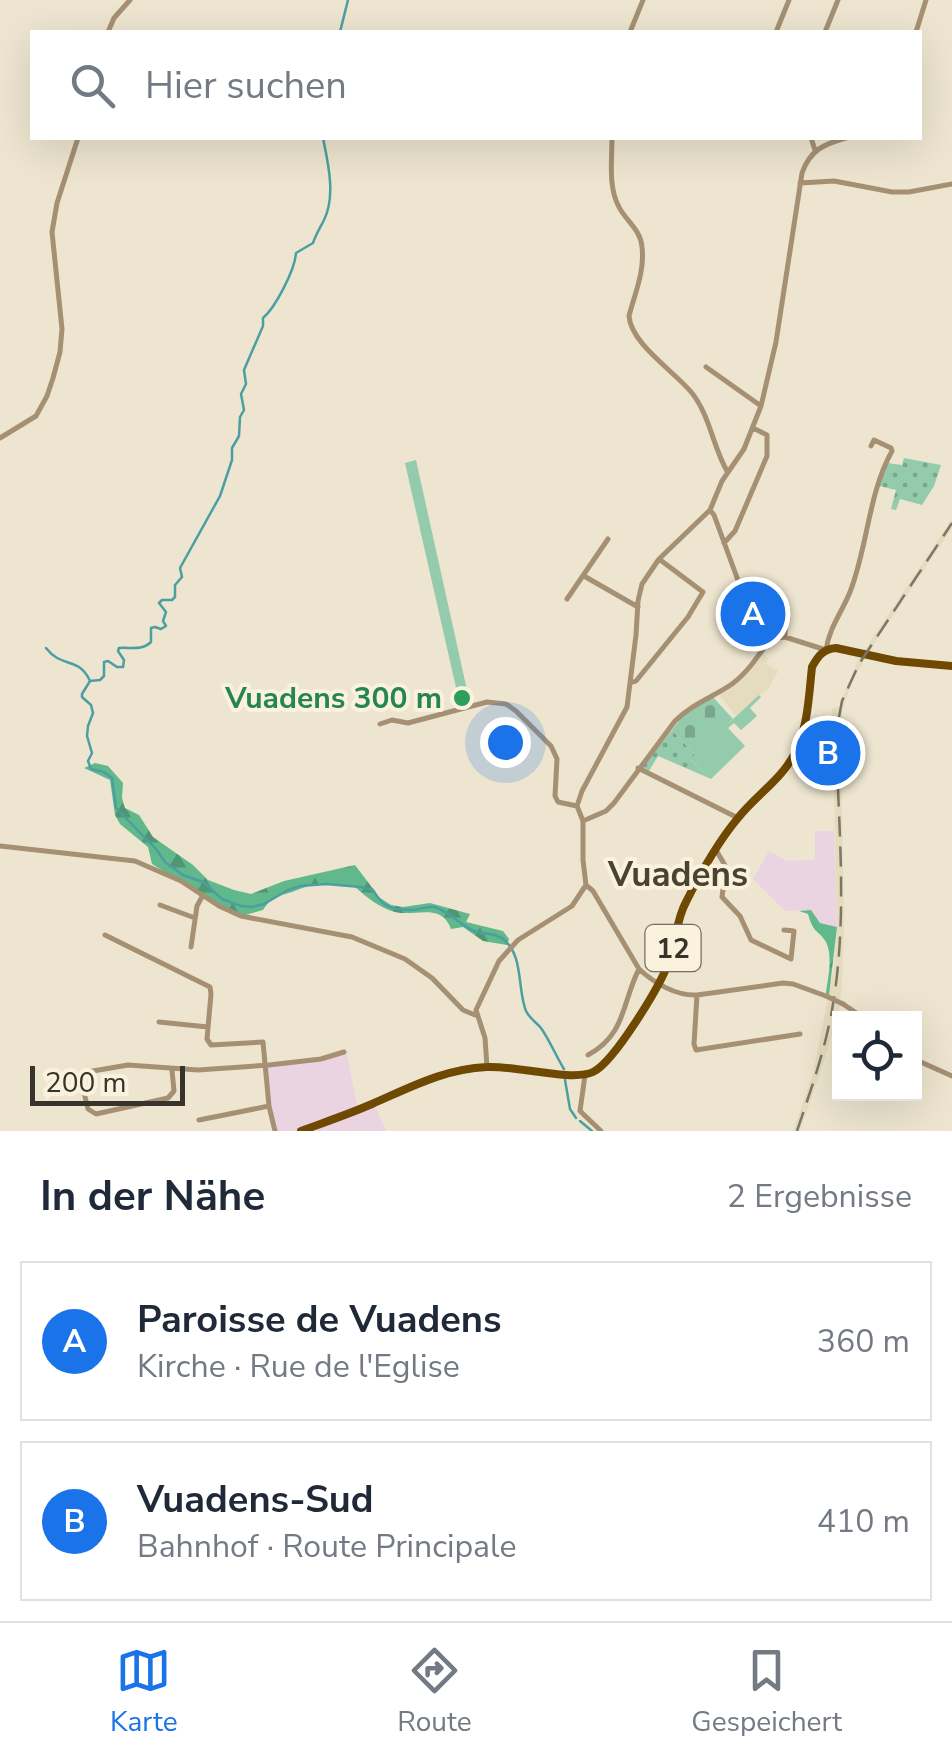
<!DOCTYPE html>
<html lang="de">
<meta charset="utf-8">
<style>
:root{--surface:#fff;--page:#f6f6f7;--text:#1f2937;--muted:#747a83;--line:#e0e1e3;--accent:#1a73e8}
body{margin:0;font-family:"Nunito Sans",sans-serif;background:var(--page);color:var(--text)}
.controls{position:absolute;right:30px;bottom:30px;display:grid;overflow:hidden;border-radius:0px;box-shadow:0 10px 40px #0002}
.controls button{width:90px;height:90px;display:grid;place-items:center;padding:0;border:0;border-bottom:2px solid var(--line);background:var(--surface);color:var(--text);font:50px sans-serif}
.scale{position:absolute;left:30px;bottom:25px;width:155px;box-sizing:border-box;padding-left:10px;border:5px solid #37342c;border-top:0;font-size:28px;line-height:35px;white-space:nowrap;color:#37342c;-webkit-text-stroke:8px #faf2dc;paint-order:stroke}
.you{position:absolute;left:505px;top:742px;width:35px;height:35px;margin:-25px;border:8px solid #fff;border-radius:50%;background:#1a73e8;box-shadow:0 0 0 15px #1a73e833}
.badge{display:grid;place-items:center;width:65px;height:65px;border-radius:50%;background:var(--accent);color:#fff;font-size:32px;font-weight:700}
.pin{position:absolute;translate:-50% -50%;border:5px solid #fff;box-shadow:0 2px 10px #0006}
.list{margin:0;padding:0;list-style:none}
h2{display:flex;justify-content:space-between;align-items:center;height:130px;margin:0;padding:0 40px;font-size:42px}
h2 small{font-size:32px;font-weight:400;color:var(--muted)}
.list li{display:grid;grid-template-columns:65px 1fr auto;gap:30px;align-items:center;box-sizing:border-box;height:160px;margin:0 20px 20px;padding:0 20px;border:2px solid var(--line);border-radius:0px}
.list b{display:block;font-size:38px;white-space:nowrap}
.list p{margin:0;font-size:32px;white-space:nowrap;color:var(--muted)}
.list em{font-size:32px;font-style:normal;color:var(--muted)}
.icon{flex:none;width:55px;height:55px;fill:none;stroke:currentColor;stroke-width:2;stroke-linecap:round;stroke-linejoin:round}
.map{position:relative;flex:none;width:952px;height:1131px;overflow:hidden}
.search{position:absolute;background:var(--surface);box-shadow:0 10px 40px #0002;left:30px;right:30px;top:30px;height:110px;display:flex;align-items:center;gap:25px;box-sizing:border-box;padding:0 35px;border-radius:0px;color:var(--muted);font-size:38px}
.sheet{height:490px;background:var(--surface)}
nav{display:flex;justify-content:space-around;align-items:center;box-sizing:border-box;height:140px;border-top:2px solid var(--line);background:var(--surface);font-size:28px;color:var(--muted)}
nav a{display:grid;justify-items:center;gap:5px}
nav .on{color:var(--accent)}
.map>svg:first-child{display:block}
.built{fill:#e5dbbd}
.industrial{fill:#ebd4e1}
.grass{fill:url(#grass-dots)}
.forest{fill:url(#forest-firs)}
.cemetery{fill:url(#cemetery-stones)}
.park{fill:#93cbac}
.lines{fill:none;stroke-linecap:round;stroke-linejoin:round}
.stream{stroke:#4b9fa2;stroke-width:2.5}
.minor{stroke:#a69073;stroke-width:5}
.primary{stroke:#6f4802;stroke-width:8}
.rail{stroke:#7b7669;stroke-width:2.5;stroke-dasharray:20 10;stroke-linecap:butt}
.minor-bridge{stroke:#a69073;stroke-width:5}
.leisure-dot{fill:#2e9e5b;stroke:#faf2dc;stroke-width:4}
.labels{text-anchor:middle;stroke-width:8;stroke-linejoin:round;paint-order:stroke}
.shield{fill:#faf2dc;stroke:#726d61;stroke-width:2.5}
.shield-label{font-size:28px;font-weight:bold;fill:#37342c}
.leisure-label{font-size:30px;font-weight:bold;fill:#27864d;stroke:#faf2dc;text-anchor:end}
.quarter-label{font-size:35px;font-weight:bold;fill:#494330;stroke:#faf2dc}
</style>
<div class="map">
<svg width="952" height="1131" viewBox="0 0 952 1131">
<defs>
<pattern id="grass-dots" width="8" height="8" patternUnits="userSpaceOnUse" patternTransform="scale(2.5)"><rect width="8" height="8" fill="#93cbac"/><path d="M2 2h.1M6 6h.1" fill="none" stroke="#79a68c" stroke-width="1.8" stroke-linecap="round"/></pattern>
<pattern id="forest-firs" width="22" height="20" patternUnits="userSpaceOnUse" patternTransform="scale(2.5)"><rect width="22" height="20" fill="#60b88b"/><path d="M5 1l3.5 6h-7zM16 11l3.5 6h-7z" fill="#509672"/></pattern>
<pattern id="cemetery-stones" width="16" height="16" patternUnits="userSpaceOnUse" patternTransform="scale(2.5)"><rect width="16" height="16" fill="#93cbac"/><path d="M2 7V4a2 2 0 0 1 4 0v3zM10 15v-3a2 2 0 0 1 4 0v3z" fill="#79a68c"/></pattern>
</defs>
<rect width="100%" height="100%" fill="#ede5cf"/>
<!-- built -->
<path class="built" d="M952,519V528L870,650L853,680L842,710L841,741L844,929L842,985L839,1011L825,1058L800,1131H793L813,1074L834,967L837,927L832,708L839,707L858,660Z
M764,654L768,658L766,664L778,671L767,691L759,695L736,716L717,692L745,673Z"/>
<!-- industrial -->
<path class="industrial" d="M815,831H834L837,927L820,923L810,910L785,911L753,879L769,851L787,861L815,860Z
M344,1052L347,1054L358,1109L374,1103L386,1131H275L269,1106L266,1065L321,1059Z"/>
<!-- grass -->
<path class="grass" d="M904,458L941,465L934,486L922,505L900,499L896,510L891,509L896,490L879,486L887,463L902,465Z
M672,730L695,755L691,760L711,779L658,756L649,771L642,767Z"/>
<!-- forest -->
<path class="forest" d="M95,763L108,766L123,783L122,798L125,808L139,815L153,837L193,865L208,880L234,890L251,894L284,881L355,865L380,898L391,905L403,907L430,903L470,914L466,922L503,931L509,939L507,945L483,941L463,927L451,929C441,902 416,917 395,912C380,908 366,897 354,886C345,888 339,885 330,884C317,882 308,886 297,890C280,897 274,893 263,910L245,915L220,906L152,864L148,847L120,824L115,815L110,780L84,768Z
M811,910L820,923L837,927L829,995L826,993C828,978 833,956 826,942C818,929 814,935 808,914L799,911Z"/>
<!-- cemetery -->
<path class="cemetery" d="M712,696L733,719L695,755L672,730L684,714Z"/>
<!-- park -->
<path class="park" d="M416,460L467,690L457,692L405,463Z
M759,695L761,697L750,708L757,716L741,730L734,723L728,728L745,746L711,779L690,759Z"/>
<g class="lines">
<!-- stream -->
<path class="stream" d="M340,32L348,0
M46,648C62,669 79,656 90,681L82,694V697L91,705L93,713L88,726L87,736L92,753L88,761L91,769L104,772L112,778L116,808L156,849L165,862L183,875L203,882L222,899L241,906L252,907L264,904L288,890L300,886L326,884L361,887L373,890C382,907 392,910 411,910C419,910 426,906 434,907C448,910 460,925 474,931C483,935 494,932 503,939C524,955 517,989 526,1011C530,1019 536,1022 541,1028C550,1041 556,1056 564,1069
M90,681L100,680L104,676V662L108,661L117,667H123L124,660L118,651L119,648C130,647 142,651 151,642V628L155,627L161,629L166,626L163,621L166,612L159,603L162,600H172L175,597V585L182,577L180,568L220,496L232,460V448L239,436L240,417L244,410L241,394L246,384L244,370L263,326V318C275,308 295,270 296,253L313,243C316,234 320,228 324,220C336,196 328,163 323,138
M565,1080L570,1109L576,1118
M580,1121L592,1131"/>
<!-- minor -->
<path class="minor" d="M108,32L114,18L130,0
M630,32L643,0
M776,32L789,0
M825,32L838,0
M916,32L926,0
M612,138C612,160 608,187 619,207C626,221 641,230 642,247C645,271 635,293 629,316C631,344 674,371 692,393C710,416 713,447 727,471
M811,138L815,150
M800,183L834,181L892,192H909L952,184
M706,367L761,406
M0,438L36,416L47,396L53,378L60,352L62,329L52,232L57,203L78,138
M710,510L714,515L739,583L785,620V637L826,650C829,628 842,612 850,592C868,546 868,494 892,451L891,448L874,440L871,446
M724,543L735,531L767,456V435L753,428
M584,576L638,607
M567,599L608,539
M630,683L636,681L688,617L703,592L659,559
M380,724L392,720L408,723L487,702L506,704L516,711L551,746L557,759L555,796L558,802L577,806
M638,768L738,818
M583,821L606,811L614,803L675,721C692,704 713,697 732,684C748,672 759,655 770,639L785,637
M0,846L135,861L181,881L219,906L241,916L352,937L405,959L432,978L463,1010L475,1015
M716,850L726,867L722,897L740,916L751,940L791,959L794,931L784,930
M586,885L593,891L639,969C654,983 676,996 697,995L783,983L793,984L826,996
M160,905L195,918
M105,935L210,987L211,994L207,1039L211,1045L263,1042L269,1106L275,1131
M191,947L197,906L203,895
M697,995L694,1044L696,1050L800,1034
M843,1004L864,1018
M159,1022L208,1027
M588,1055C626,1035 622,1002 639,969
M914,1059L952,1076
M487,1067L485,1038L476,1010L499,961L518,940L572,906L586,885L583,860V821L577,806L582,791L627,707L636,635L638,601L642,584L659,559L710,510L722,481L744,449L761,406L776,342L802,173C810,150 824,144 846,138
M172,1070L174,1091L168,1098L96,1114L88,1109L81,1080L87,1072L128,1065L198,1070L269,1065L321,1059L344,1052
M585,1075L580,1111L601,1131
M199,1120L269,1106"/>
<!-- primary -->
<path class="primary" d="M301,1131C325,1122 349,1114 372,1104C411,1087 444,1069 487,1067C514,1065 572,1082 593,1072C614,1062 661,985 669,961C676,942 676,920 686,902C700,874 717,843 738,818C757,794 784,778 797,749C808,724 809,694 812,667C818,656 823,649 836,648L896,661L952,666"/>
<!-- rail -->
<path class="rail" d="M797,1131C811,1089 826,1048 833,1004C848,915 838,822 836,733L842,701L859,664L952,523"/>
<!-- minor-bridge -->
<path class="minor-bridge" d="M826,996L843,1004"/>
</g>
<!-- markers -->
<circle class="leisure-dot" cx="462" cy="698" r="10"/>
<g class="labels">
<!-- shield labels -->
<rect class="shield" x="645.5" y="925" width="55" height="46" rx="8"/>
<g class="shield-label">
<text x="673" y="958">12</text>
</g>
<!-- leisure labels -->
<g class="leisure-label">
<text x="442" y="708">Vuadens 300 m</text>
</g>
<!-- quarter labels -->
<g class="quarter-label">
<text x="678" y="886">Vuadens</text>
</g>
</g>
</svg>
<div class="controls">
<button><svg class="icon" aria-label="locate" viewBox="0 0 24 24"><circle cx="12" cy="12" r="6"/><path d="M12 2v4M12 18v4M2 12h4M18 12h4"/></svg></button>
</div>
<div class="scale">200 m</div>
<div class="you"></div>
<div class="pin badge" style="left:753px;top:614px">A</div>
<div class="pin badge" style="left:828px;top:753px">B</div>
<div class="search"><svg class="icon" aria-label="search" viewBox="0 0 24 24"><circle cx="10" cy="10" r="6"/><path d="M15 15l6 6"/></svg>Hier suchen</div>
</div>
<section class="sheet">
<h2>In der Nähe<small>2 Ergebnisse</small></h2>
<ul class="list">
<li><span class="badge">A</span><div><b>Paroisse de Vuadens</b><p>Kirche · Rue de l'Eglise</p></div><em>360 m</em></li>
<li><span class="badge">B</span><div><b>Vuadens-Sud</b><p>Bahnhof · Route Principale</p></div><em>410 m</em></li>
</ul>
</section>
<nav>
<a class="on"><svg class="icon" aria-label="map" viewBox="0 0 24 24"><path d="M3 6l6-2 6 2 6-2v14l-6 2-6-2-6 2zM9 4v14M15 6v14"/></svg>Karte</a>
<a><svg class="icon" aria-label="directions" viewBox="0 0 24 24"><path d="M12 3l9 9-9 9-9-9zM9 14v-3h6M13 9l2 2-2 2"/></svg>Route</a>
<a><svg class="icon" aria-label="saved" viewBox="0 0 24 24"><path d="M7 4h10v16l-5-4-5 4z"/></svg>Gespeichert</a>
</nav>
